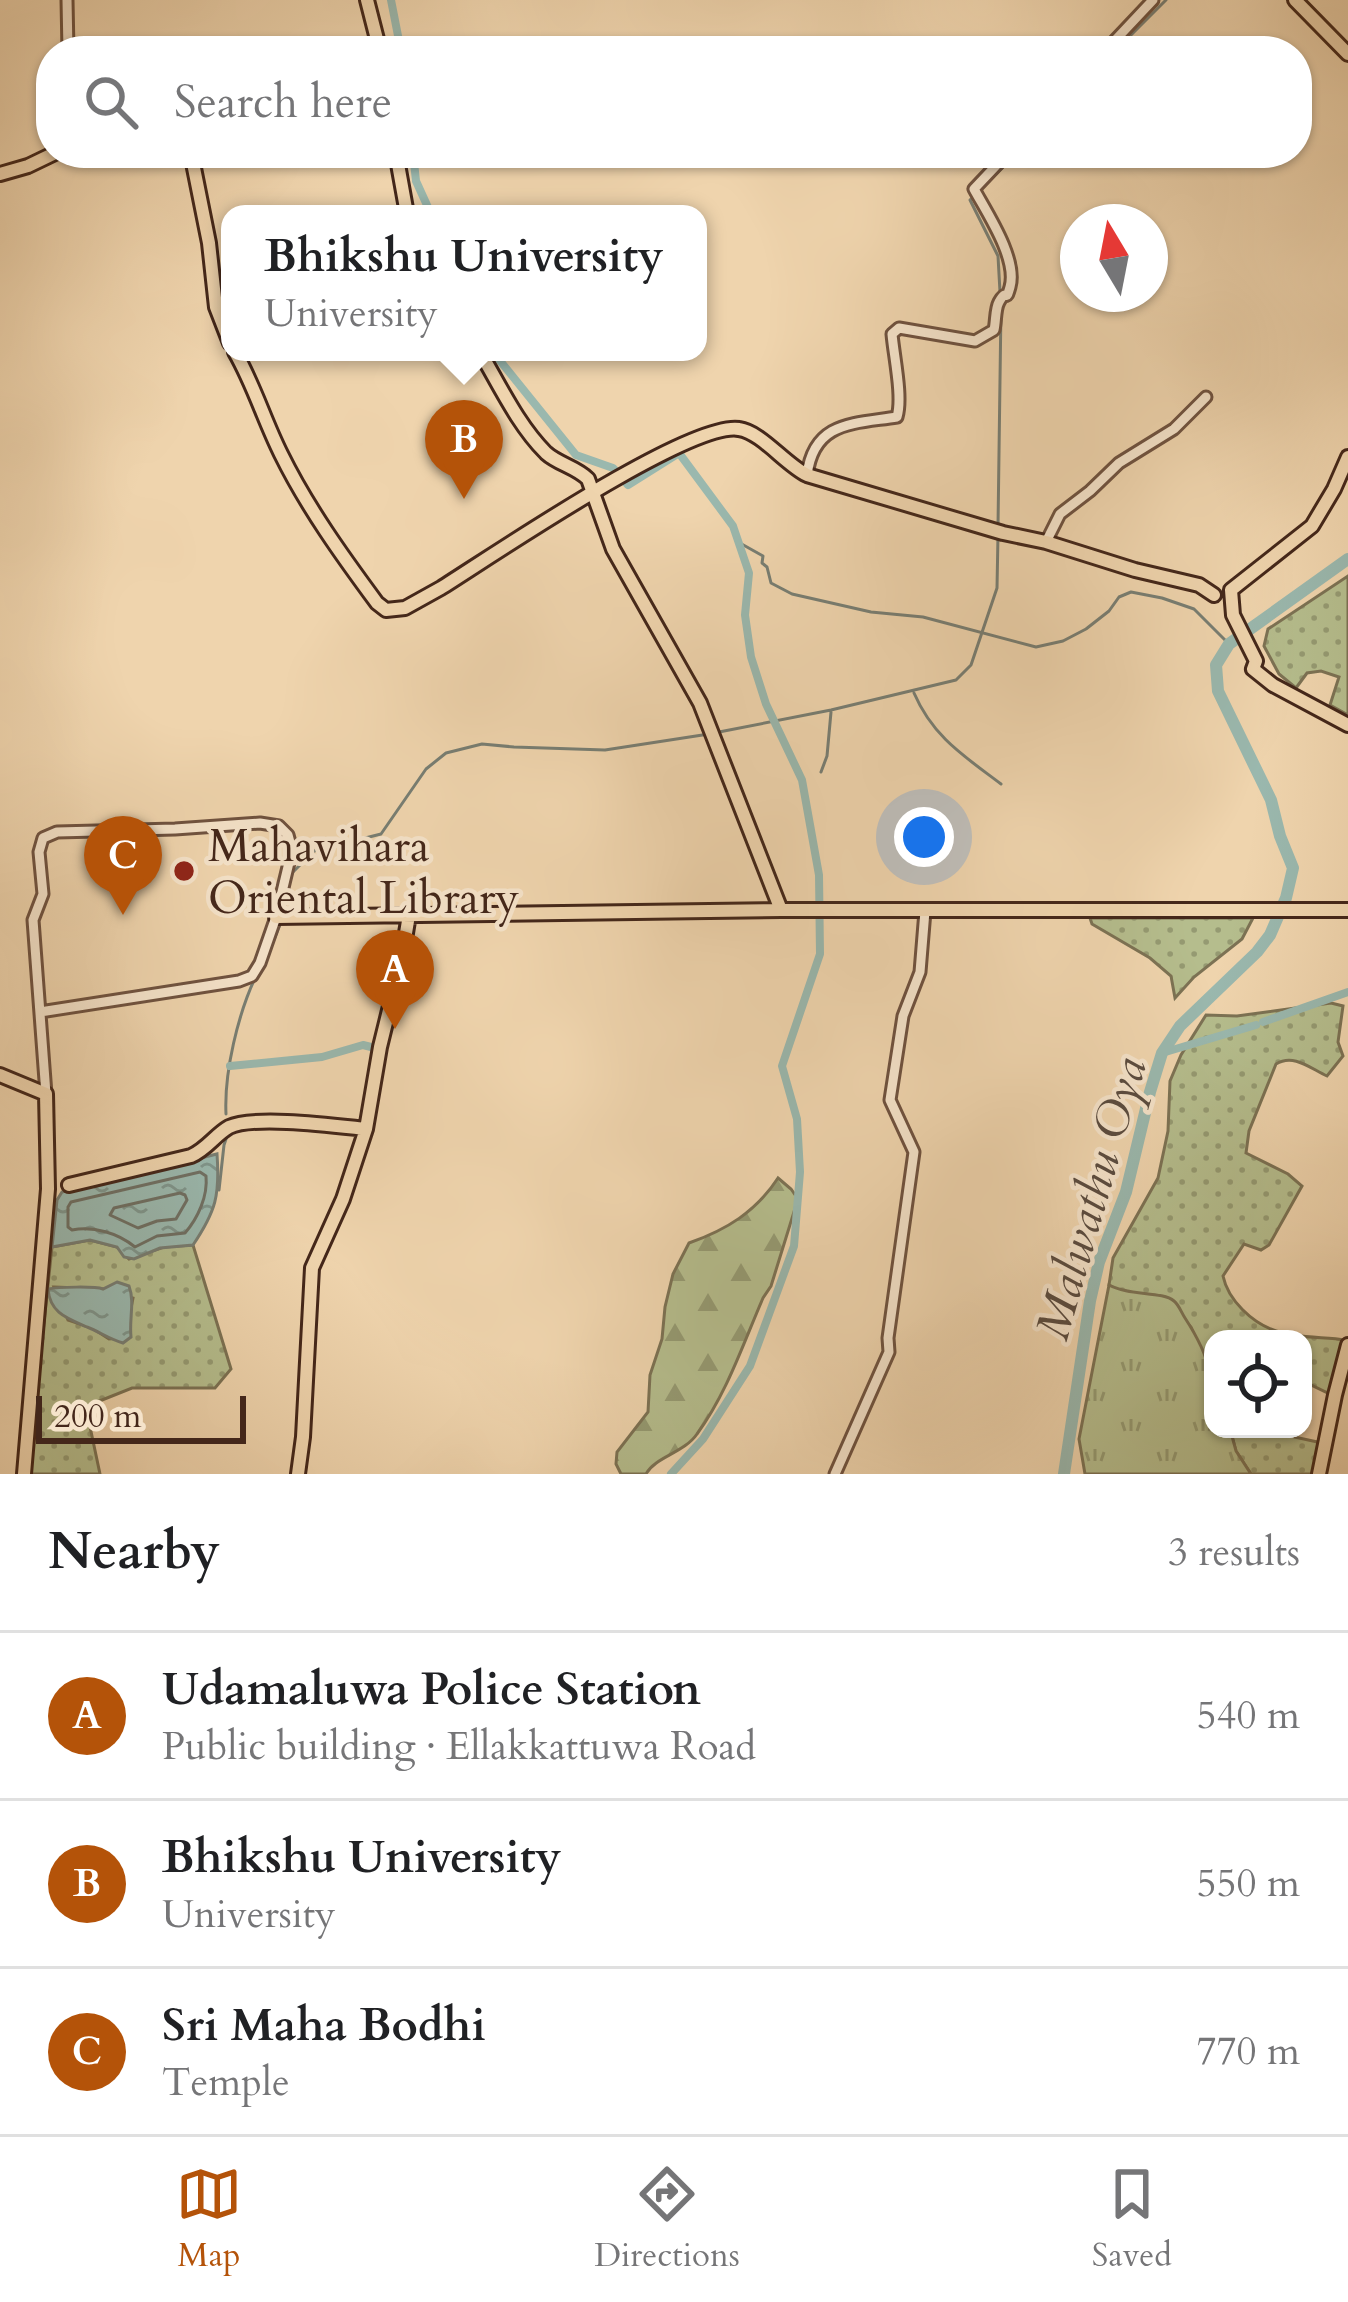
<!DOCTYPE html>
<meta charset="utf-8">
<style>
:root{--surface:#fff;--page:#f2f2f2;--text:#202124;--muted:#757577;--line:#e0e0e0;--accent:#b45309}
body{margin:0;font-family:Cardo,serif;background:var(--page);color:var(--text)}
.controls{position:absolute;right:36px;bottom:36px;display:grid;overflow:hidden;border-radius:24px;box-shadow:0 3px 9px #0004}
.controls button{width:108px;height:108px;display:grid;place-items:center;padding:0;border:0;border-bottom:3px solid var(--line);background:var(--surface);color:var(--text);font:60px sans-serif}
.compass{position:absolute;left:1060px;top:204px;width:108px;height:108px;border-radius:50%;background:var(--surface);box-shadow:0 3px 9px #0004;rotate:350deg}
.scale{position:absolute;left:36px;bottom:30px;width:210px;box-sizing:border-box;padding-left:12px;border:6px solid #44271a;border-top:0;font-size:33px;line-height:42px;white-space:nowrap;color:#44271a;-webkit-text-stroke:9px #f5e3ca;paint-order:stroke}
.you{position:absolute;left:924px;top:837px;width:42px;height:42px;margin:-30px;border:9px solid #fff;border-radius:50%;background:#1a73e8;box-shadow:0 0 0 18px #1a73e833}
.badge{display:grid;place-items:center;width:78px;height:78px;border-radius:50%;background:var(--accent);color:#fff;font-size:39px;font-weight:700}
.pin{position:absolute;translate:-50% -99px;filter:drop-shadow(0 3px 6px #0008)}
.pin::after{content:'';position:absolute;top:63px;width:42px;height:36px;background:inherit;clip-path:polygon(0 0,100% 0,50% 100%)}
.popup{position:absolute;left:221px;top:205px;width:486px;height:156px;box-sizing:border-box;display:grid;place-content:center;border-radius:24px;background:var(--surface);filter:drop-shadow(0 3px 9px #0005);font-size:39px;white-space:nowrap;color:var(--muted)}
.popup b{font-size:45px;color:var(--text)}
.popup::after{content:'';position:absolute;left:50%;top:100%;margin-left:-24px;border:24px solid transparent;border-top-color:var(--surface)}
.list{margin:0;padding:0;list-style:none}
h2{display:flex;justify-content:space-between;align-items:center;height:156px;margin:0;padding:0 48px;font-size:51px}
h2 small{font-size:39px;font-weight:400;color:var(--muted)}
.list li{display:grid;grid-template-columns:78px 1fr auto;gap:36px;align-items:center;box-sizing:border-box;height:168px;padding:0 48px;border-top:3px solid var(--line)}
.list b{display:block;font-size:45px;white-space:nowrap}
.list p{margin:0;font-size:39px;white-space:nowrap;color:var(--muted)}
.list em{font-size:39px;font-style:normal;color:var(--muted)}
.icon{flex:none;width:66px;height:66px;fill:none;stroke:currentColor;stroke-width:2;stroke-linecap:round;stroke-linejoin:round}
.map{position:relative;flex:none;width:1348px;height:1474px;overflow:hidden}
.search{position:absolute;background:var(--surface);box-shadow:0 3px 9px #0004;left:36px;right:36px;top:36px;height:132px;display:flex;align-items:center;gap:30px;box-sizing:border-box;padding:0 42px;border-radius:48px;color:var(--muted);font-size:45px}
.sheet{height:660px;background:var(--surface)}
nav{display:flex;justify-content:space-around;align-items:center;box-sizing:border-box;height:168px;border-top:3px solid var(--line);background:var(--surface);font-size:33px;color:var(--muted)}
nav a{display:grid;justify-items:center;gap:6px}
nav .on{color:var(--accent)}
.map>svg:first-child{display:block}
.grass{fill:url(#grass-dots);stroke:#7c7254;stroke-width:3;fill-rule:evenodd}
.forest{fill:url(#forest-firs);stroke:#7c7254;stroke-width:3}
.park{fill:url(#park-tufts);stroke:#7c7254;stroke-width:3}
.water{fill:url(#water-ripples);stroke:#787e73;stroke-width:3}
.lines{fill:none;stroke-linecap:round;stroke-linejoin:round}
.shore{stroke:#6f7064;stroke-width:3}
.stream{stroke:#787e73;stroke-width:3}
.canal{stroke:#9ab8ae;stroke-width:8}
.river{stroke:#9ab8ae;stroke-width:12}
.minor-casing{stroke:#6f523f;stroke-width:15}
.major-casing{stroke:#44271a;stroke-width:18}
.minor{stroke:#f5e3ca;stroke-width:9}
.major{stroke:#efd4ad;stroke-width:12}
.poi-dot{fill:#8f2418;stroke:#f5e3ca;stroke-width:4.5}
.labels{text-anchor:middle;stroke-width:9;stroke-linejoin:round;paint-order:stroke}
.poi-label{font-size:45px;fill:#44271a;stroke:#f5e3ca;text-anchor:start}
.water-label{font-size:48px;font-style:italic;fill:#5a4b3f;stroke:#f5e3ca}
</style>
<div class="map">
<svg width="1348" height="1474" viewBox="0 0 1348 1474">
<defs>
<pattern id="grass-dots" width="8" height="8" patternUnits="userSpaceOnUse" patternTransform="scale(3)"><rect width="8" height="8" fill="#b5bd8d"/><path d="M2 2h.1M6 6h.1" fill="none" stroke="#959a72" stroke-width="1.8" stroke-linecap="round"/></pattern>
<pattern id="forest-firs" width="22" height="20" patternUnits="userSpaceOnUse" patternTransform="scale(3)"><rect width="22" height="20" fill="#b5bd8d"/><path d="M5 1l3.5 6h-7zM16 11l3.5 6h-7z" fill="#959a72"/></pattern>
<pattern id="park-tufts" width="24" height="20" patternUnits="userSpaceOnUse" patternTransform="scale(3)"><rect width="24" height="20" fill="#b5bd8d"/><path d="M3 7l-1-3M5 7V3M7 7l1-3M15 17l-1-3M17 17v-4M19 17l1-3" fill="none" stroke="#959a72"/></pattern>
<pattern id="water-ripples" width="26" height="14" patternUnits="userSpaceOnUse" patternTransform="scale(3)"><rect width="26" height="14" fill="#9ab8ae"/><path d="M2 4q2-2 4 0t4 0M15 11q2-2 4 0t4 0" fill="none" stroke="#7f968d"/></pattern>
</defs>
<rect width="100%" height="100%" fill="#efd4ad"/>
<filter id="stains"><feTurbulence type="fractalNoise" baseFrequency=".00167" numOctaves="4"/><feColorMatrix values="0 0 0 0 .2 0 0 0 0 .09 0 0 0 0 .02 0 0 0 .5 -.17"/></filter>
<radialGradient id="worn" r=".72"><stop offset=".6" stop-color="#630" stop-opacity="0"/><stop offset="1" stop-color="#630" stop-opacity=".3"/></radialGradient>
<!-- grass -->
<path class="grass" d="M1348,576V715L1330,705L1339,677L1321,671L1307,673L1296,688L1279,674L1264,646L1268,629Z
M1090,918H1253L1242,939L1194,977L1175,998L1171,976L1150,958L1092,924Z
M1331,1003L1343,1006L1338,1042L1343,1056L1327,1076C1311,1069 1294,1053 1276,1064L1249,1131L1246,1153L1288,1174L1302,1186L1269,1245L1261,1250L1244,1244L1223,1276C1228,1300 1252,1323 1276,1331C1294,1338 1325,1337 1345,1340L1330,1394L1303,1381V1339H1213V1376L1191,1327L1160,1296L1122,1293L1109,1285L1113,1258L1158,1178L1168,1131L1170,1081L1181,1055L1206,1015L1237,1016Z
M90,1240L117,1247L129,1259L164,1247L193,1245L231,1369L215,1388H132L97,1402L89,1422L100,1474H28L52,1247ZM54,1287L103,1289L133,1298L129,1319L130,1337L109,1339L92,1328L68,1320Z
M1230,1429H1281L1285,1435L1322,1443L1316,1474H1251L1236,1451Z"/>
<!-- forest -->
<path class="forest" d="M778,1178L791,1189L798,1199L771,1286L763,1298C743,1344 727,1393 697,1434C684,1453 655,1457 646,1474H621L616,1464L617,1452L648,1412L650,1375L662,1339L665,1307L673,1274L689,1243C726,1230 756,1212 778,1178Z"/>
<!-- park -->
<path class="park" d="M1109,1285C1129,1296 1162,1291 1174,1301C1179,1305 1181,1312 1185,1318C1213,1361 1213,1379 1213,1429H1230L1236,1451L1251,1474H1085L1079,1439Z"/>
<!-- water -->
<path class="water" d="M217,1154C220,1195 216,1211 193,1245L160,1248L134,1259L124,1257L117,1247L90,1240L52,1247L57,1200L62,1192Z
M117,1282L129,1286C135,1302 129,1319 131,1337L123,1343C109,1339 100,1332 87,1327C67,1318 50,1313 48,1289C58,1287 95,1286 103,1289Z"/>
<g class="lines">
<!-- shore -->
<path class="shore" d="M200,1172L206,1176C208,1196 198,1218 185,1233L157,1236L135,1247C118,1233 94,1226 72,1230L68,1227V1207L71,1202Z
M180,1193L185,1195L187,1200L176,1219L157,1221L138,1228L110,1215L114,1208Z"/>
<!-- stream -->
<path class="stream" d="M1115,51L1166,0
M1000,292L998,256L970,200L1017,153
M998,526L1001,307
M738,542L763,556L762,563L767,567L771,583L792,594L871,612L923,617L1036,647L1063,641L1086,629L1109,611L1119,597L1131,592L1162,598L1194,609L1229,644
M914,693C933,737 964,756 1001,784
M719,732L831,710L956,680L971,665L997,588L998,535
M821,772L827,756L831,712
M283,913L291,874L314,851L381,834L426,769L446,753L482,744L514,747L605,750L709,734
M269,952L281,922
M226,1114C224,1072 238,1014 256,976
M219,1190L224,1145L228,1133"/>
<!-- canal -->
<path class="canal" d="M391,0L401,51
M413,153L416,181L431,214
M493,352L576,455L613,468L628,485L679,453L733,526L749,573L745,615L751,657L766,704L802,780L819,875L820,954L782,1066L797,1119L800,1172L794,1246L750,1366L703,1439L671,1474
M1263,1022L1348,992
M1162,1053L1256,1025
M230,1066L322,1057L363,1045L371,1047"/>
<!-- river -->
<path class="river" d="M1064,1474L1090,1301L1099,1262L1126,1192L1150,1092L1162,1053L1180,1026L1257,952L1270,935L1286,898L1293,868L1280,836L1271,800L1218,691L1216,665L1229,644L1348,559"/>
<defs>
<path id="minor" d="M67,0L68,51
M1105,51L1153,0
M807,475C814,421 853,424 897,417C903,397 894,357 892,334L899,328L975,341L994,330C996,322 995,309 999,302C1008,286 1005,305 1010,287C1018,259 987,213 974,189L1008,153
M1046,542L1060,514L1090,491L1119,463L1174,429L1206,397
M40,1012L239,981L252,976L260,963L276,917L292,850L288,835L279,826L260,823L175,829L57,832L43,838L39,852L43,894L33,920L46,1094
M835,1474L889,1352L888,1338L914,1152L890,1100L903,1016L920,972L925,911"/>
<path id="major" d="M367,0L380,51
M1295,0L1348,54
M191,153L209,243L216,307L230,343
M396,153L407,214
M0,174L28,166L55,153
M235,352C254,385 264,420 281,454C307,507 343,557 377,603L386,610L405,608L441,588C492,556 690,421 739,429C761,432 785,464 807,475L1003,533L1046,542L1135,570L1199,585L1214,595
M480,352C500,386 518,425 546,453C558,464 576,467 588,479L613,549L700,703L781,910
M1231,590L1233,615L1256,661L1253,669L1273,685L1348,725
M1231,590L1312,526L1334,489L1348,457
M276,917L781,910H1348
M0,1075L46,1094L48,1189L24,1474
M69,1185L191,1156C207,1149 215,1135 229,1127C254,1115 337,1126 366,1129
M298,1474L303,1437L312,1268L343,1199L366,1129L380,1047L402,957L409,915
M1319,1474L1335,1395L1348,1345"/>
</defs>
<!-- minor casing -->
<use href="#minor" class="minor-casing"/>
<!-- major casing -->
<use href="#major" class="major-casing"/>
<!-- minor -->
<use href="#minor" class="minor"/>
<!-- major -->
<use href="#major" class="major"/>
</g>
<!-- markers -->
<circle class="poi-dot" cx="184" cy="871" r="12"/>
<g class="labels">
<!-- poi labels -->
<g class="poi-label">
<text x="208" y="861">Mahavihara<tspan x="208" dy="52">Oriental Library</tspan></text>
</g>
<!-- water labels -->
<g class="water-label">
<text transform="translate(1090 1198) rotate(-74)" y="17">Malwathu Oya</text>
</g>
</g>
<rect width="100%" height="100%" filter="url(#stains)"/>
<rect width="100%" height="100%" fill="url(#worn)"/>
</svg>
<div class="controls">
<button><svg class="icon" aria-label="locate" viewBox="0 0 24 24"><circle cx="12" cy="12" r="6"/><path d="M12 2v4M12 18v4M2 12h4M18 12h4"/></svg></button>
</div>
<svg class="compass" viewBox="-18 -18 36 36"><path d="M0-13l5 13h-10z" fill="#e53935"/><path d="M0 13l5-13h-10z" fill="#757577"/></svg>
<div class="scale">200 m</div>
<div class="you"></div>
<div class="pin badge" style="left:395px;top:1029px">A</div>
<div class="pin badge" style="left:464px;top:499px">B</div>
<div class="popup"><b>Bhikshu University</b>University</div>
<div class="pin badge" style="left:123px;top:915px">C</div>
<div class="search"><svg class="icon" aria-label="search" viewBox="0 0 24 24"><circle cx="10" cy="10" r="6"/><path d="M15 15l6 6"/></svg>Search here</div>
</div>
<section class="sheet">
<h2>Nearby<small>3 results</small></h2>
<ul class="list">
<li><span class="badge">A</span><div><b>Udamaluwa Police Station</b><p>Public building · Ellakkattuwa Road</p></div><em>540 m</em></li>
<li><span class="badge">B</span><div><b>Bhikshu University</b><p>University</p></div><em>550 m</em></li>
<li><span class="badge">C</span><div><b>Sri Maha Bodhi</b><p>Temple</p></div><em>770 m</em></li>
</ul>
</section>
<nav>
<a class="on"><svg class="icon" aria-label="map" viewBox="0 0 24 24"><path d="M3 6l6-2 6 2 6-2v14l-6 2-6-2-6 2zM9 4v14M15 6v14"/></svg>Map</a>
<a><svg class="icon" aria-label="directions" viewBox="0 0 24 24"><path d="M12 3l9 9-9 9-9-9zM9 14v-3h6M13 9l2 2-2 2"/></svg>Directions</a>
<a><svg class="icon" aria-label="saved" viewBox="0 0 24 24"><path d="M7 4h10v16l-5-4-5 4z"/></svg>Saved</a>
</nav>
